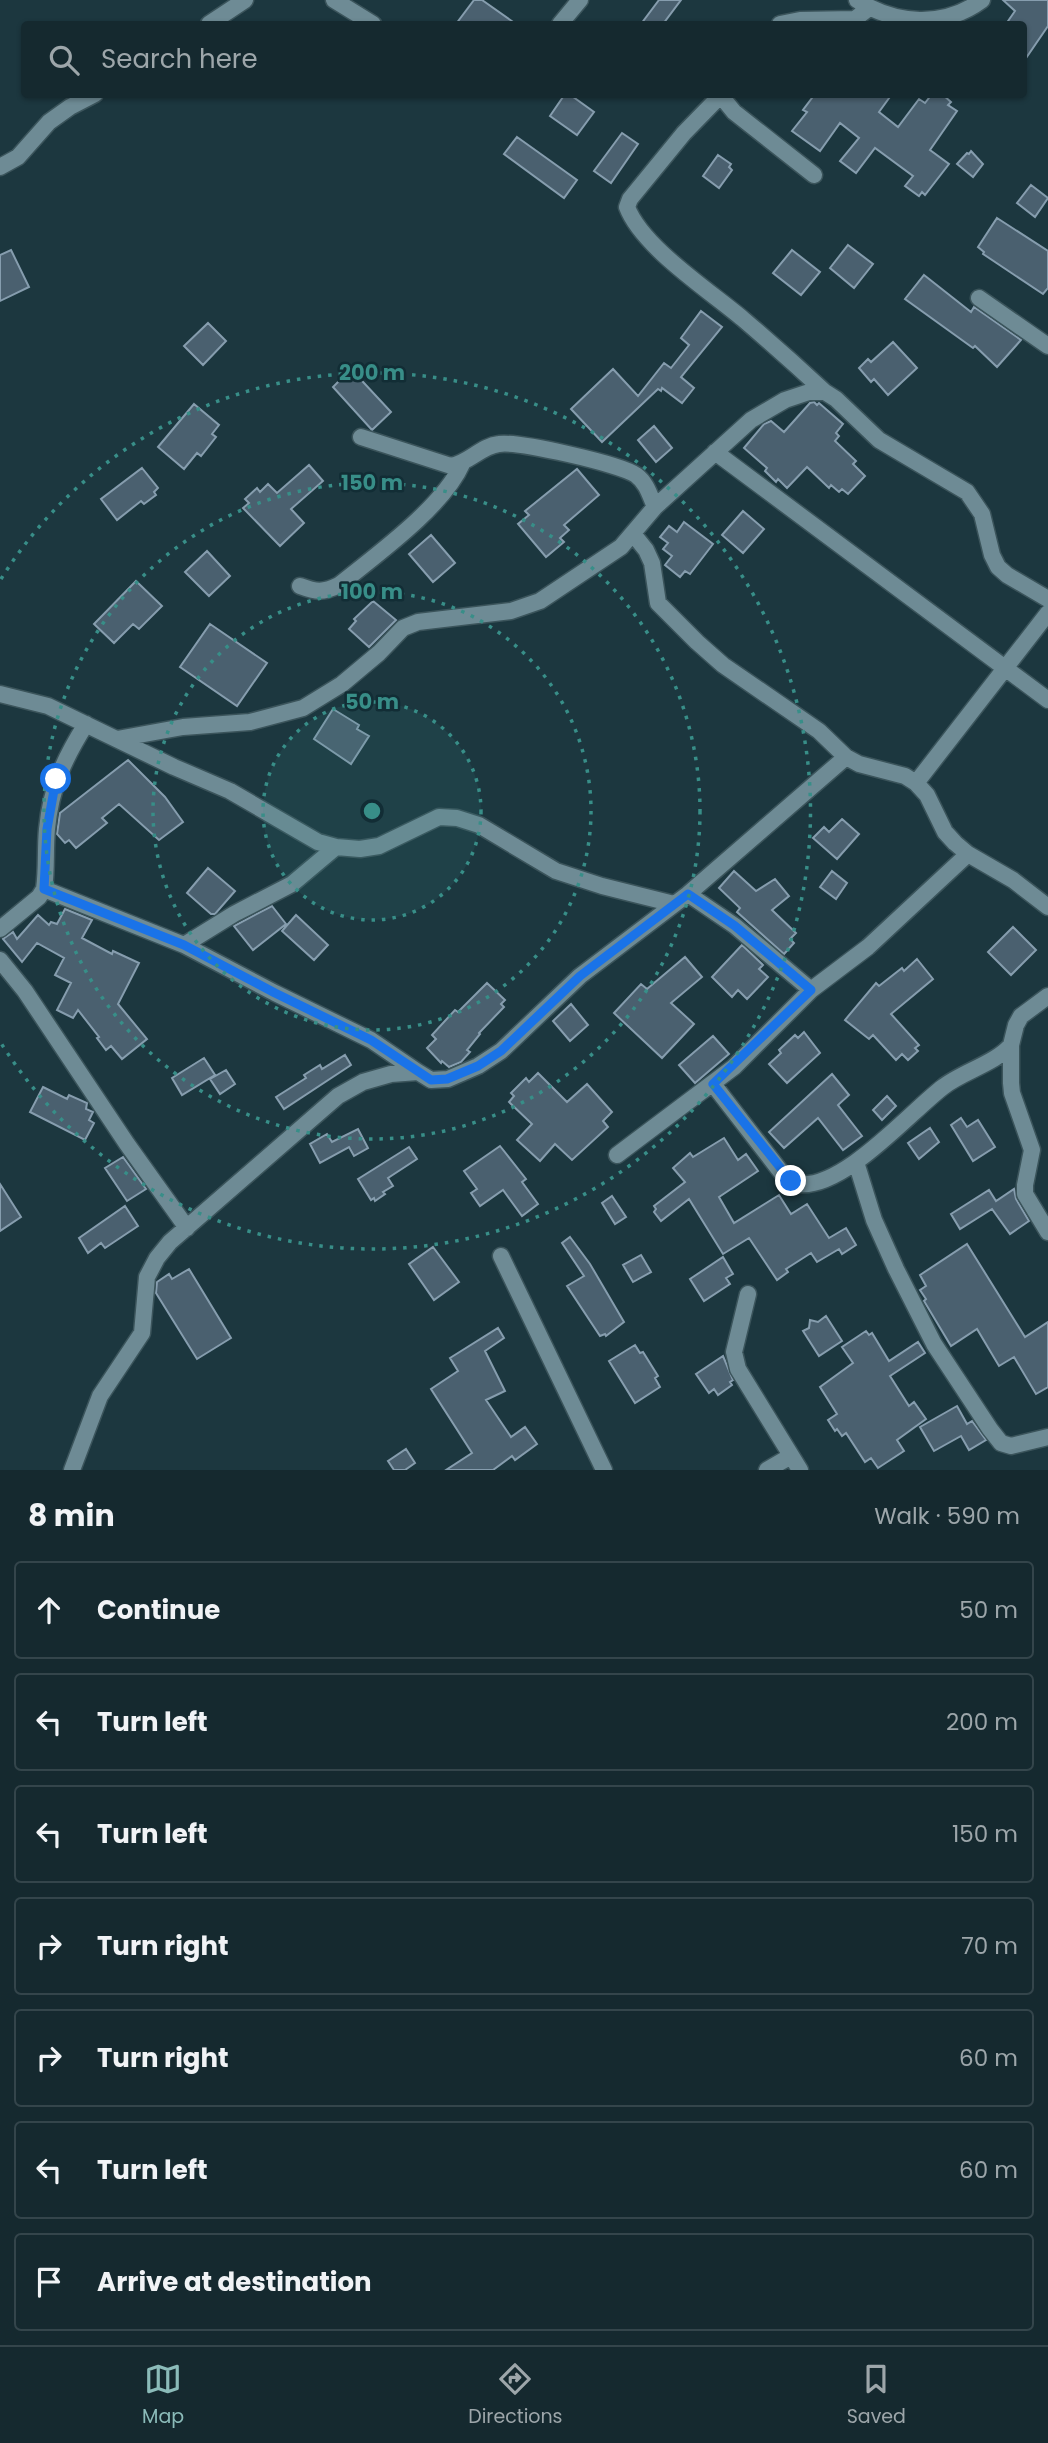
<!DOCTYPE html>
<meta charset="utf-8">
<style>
:root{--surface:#15292f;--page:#1e3137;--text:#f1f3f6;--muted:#9da6aa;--line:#34454b;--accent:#8bbbb9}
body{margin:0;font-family:Poppins,sans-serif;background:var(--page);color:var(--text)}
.stop{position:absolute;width:21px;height:21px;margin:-16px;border:5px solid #1a73e8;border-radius:50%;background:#fff}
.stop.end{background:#1a73e8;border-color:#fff;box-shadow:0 2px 7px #0008}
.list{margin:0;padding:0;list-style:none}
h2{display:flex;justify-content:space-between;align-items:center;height:91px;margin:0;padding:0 28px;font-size:30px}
h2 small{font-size:23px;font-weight:400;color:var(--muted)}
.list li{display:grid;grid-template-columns:46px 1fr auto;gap:21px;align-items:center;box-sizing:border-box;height:98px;margin:0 14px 14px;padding:0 14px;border:2px solid var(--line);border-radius:7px}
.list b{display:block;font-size:26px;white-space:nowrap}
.list em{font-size:23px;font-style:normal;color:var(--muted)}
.icon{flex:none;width:38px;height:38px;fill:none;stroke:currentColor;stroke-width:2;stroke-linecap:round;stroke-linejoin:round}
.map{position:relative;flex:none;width:1048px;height:1470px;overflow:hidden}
.search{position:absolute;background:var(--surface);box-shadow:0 2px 5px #0004;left:21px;right:21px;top:21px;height:77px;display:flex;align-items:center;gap:18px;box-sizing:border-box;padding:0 24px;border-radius:7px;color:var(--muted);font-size:26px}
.sheet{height:875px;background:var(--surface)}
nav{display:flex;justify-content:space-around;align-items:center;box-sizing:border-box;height:98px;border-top:2px solid var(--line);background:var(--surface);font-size:19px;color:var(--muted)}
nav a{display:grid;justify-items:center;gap:4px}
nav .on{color:var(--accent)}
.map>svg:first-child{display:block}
.building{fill:#4a606f;stroke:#869dae;stroke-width:2}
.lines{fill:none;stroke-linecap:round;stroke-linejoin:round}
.minor-casing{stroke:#3b545b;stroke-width:19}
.minor{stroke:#6e8b95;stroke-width:16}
.route{stroke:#1a73e8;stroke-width:9}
.ring{fill:none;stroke:#388e88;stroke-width:3.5;stroke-dasharray:3.5 7}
.centre{fill:#388e88;stroke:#122d35;stroke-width:3.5}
.ring-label{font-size:21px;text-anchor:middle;font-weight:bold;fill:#388e88;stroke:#122d35;stroke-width:5;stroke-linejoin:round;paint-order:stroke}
</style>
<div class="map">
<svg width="1048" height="1470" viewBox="0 0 1048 1470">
<rect width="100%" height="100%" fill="#1c373f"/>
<!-- building -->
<path class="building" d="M474,0H482L516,24H456Z
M659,0H681L663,24H641Z
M1003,0H1048V26L1024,61V24H1006L1015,11Z
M565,94H569L594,112L577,135L550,116Z
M815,94H892L879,112L898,127L919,99L925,103L932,94H942L951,102L948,105L957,111L930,150L949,164L925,195L922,192L919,196L905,186L913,176L875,148L856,173L840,161L859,138L840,123L820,151L792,131L807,112L803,110Z
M622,133L638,144L611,183L594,171Z
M517,137L577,180L564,198L504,154Z
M971,151L983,164L973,177L957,164L967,153L969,154Z
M718,155L731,164L729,167L732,170L719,188L703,176Z
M1031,185L1048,198L1035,217L1017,203Z
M997,218L1048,251V288L1043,294L983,254L984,252L978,247Z
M848,245L873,264L854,288L830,268Z
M11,250L29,287L0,301V255Z
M792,250L820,272L801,295L773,273Z
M924,275L971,312L974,307L1021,340L997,367L975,346L973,348L905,299Z
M701,311L722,327L681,377L694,388L682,403L662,388L661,391L658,389L602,442L571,409L613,369L638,396L664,363L671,368L689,345L681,338Z
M208,323L226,341L203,365L184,346Z
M893,342L917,368L888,395L874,379L871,382L859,368L868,359L871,362Z
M351,369L391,412L372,430L333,387Z
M814,402L817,405L819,403L843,424L836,433L839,436L835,441L856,461L853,464L865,476L848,494L842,489L839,492L831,485L829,488L807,467L787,488L778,479L776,482L765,471L767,468L744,448L764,424L771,421L784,432L810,403Z
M194,404L219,425L212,434L216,437L201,456L197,453L184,469L158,447Z
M654,426L672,448L656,462L638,440Z
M309,465L323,481L291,509L304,523L280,546L243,508L249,503L245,499L257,488L260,492L268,484L277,493Z
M142,468L158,488L154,492L156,495L144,504L141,501L117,520L101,499Z
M577,469L599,495L564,525L569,530L560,538L564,542L546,557L518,524L529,515L525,511Z
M743,511L764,529L743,553L722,535Z
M684,522L713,544L690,574L685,571L680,577L665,565L672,556L663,549L668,543L660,537L669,526L677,532Z
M431,535L455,563L433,582L409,554Z
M207,551L230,576L209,596L185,572Z
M136,581L162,606L139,629L133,624L114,643L94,624Z
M373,601L396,620L369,647L349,629L356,621L354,619Z
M210,624L267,663L237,706L180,667Z
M333,709L359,725L357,729L369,736L351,764L314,739Z
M128,760L165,797L183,822L159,840L119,804L102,818L107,823L76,848L69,840L65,843L57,834L60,813Z
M842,819L859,834L837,859L813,838L824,827L829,832Z
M208,868L235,891L215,914H211L187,893Z
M734,871L756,891L775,879L789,896L772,910L796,933L790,939L794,943L784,954L737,912L740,908L719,888Z
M832,871L847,883L836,899L820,887Z
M272,906L286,924L253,950L234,926Z
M65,909L92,920L82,938L112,954L113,951L139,963L118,1004L147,1039L122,1059L111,1046L106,1050L97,1038L99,1037L78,1010L73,1018L57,1010L71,983L55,975L64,958L37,943L22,962L3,939L13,932L17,939L38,915L49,925L51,922L57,924Z
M296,915L328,945L314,960L282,931Z
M1013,927L1036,950L1011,975L988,952Z
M742,945L763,965L759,969L768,977L747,999L738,990L732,997L712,977Z
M685,957L702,977L671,1003L694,1024L662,1058L614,1013L641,984L647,989Z
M917,959L933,979L891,1014L919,1045L915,1048L918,1051L908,1060L902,1054L896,1060L873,1035L869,1039L845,1020L876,983L879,986L902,968L904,971Z
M487,983L505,1000L501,1004L504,1007L479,1033L480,1034L467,1050L470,1052L461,1062L449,1067L442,1061L441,1063L427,1048L436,1039L432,1035L455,1010L458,1012Z
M571,1004L588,1025L570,1041L553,1021Z
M804,1032L820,1053L787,1083L769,1064L781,1053L779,1050L795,1035L798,1038Z
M713,1036L729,1054L695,1083L679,1065Z
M345,1055L351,1065L284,1109L276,1097L306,1078L304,1075L320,1065L322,1069Z
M204,1058L215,1075L182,1095L172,1078Z
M226,1070L235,1084L220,1094L210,1079Z
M538,1073L567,1102L587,1084L612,1112L603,1121L608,1127L572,1160L555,1144L540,1161L517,1140L532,1124L509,1102L514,1096L511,1093L526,1078L529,1082Z
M832,1074L849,1095L838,1105L862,1136L843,1150L818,1118L784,1148L769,1132Z
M43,1087L67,1099L69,1095L87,1103L86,1109L93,1112L89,1120L94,1123L85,1140L30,1112Z
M887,1096L896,1106L882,1120L873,1110Z
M961,1118L967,1127L978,1120L995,1147L973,1161L951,1125Z
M930,1128L939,1142L919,1159L908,1143Z
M358,1129L368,1148L354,1156L349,1147L320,1163L310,1144L327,1134L332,1142Z
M724,1138L738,1160L746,1154L758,1171L719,1197L734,1223L779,1195L791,1214L807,1204L829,1238L846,1228L856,1245L842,1254L839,1249L817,1262L811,1253L786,1269L788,1272L777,1280L749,1238L723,1254L689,1199L661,1221L654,1212L656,1209L654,1206L685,1182L673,1168L690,1153L693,1157Z
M500,1146L526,1179L522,1182L538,1204L522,1216L503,1190L480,1206L471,1193L477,1189L464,1171Z
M409,1147L417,1159L388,1178L393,1186L383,1192L385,1194L375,1201L374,1198L371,1200L358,1179Z
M123,1157L146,1189L127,1201L105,1168Z
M0,1184L21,1217L0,1231Z
M1014,1189L1016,1199L1029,1221L1010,1234L992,1209L960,1229L951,1214L989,1190L996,1201Z
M612,1196L626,1217L615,1224L602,1203Z
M125,1206L138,1226L105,1248L101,1243L88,1253L79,1238Z
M570,1237L590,1264L624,1322L606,1336L605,1334L600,1336L567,1286L584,1276L562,1243Z
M967,1244L1025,1337L1048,1322V1387L1036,1394L1014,1357L999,1366L977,1329L951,1346L924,1301L926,1299L920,1290L926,1286L920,1275Z
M433,1247L459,1282L434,1300L409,1264Z
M641,1255L651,1272L633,1282L623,1265Z
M723,1257L733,1274L726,1278L730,1284L704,1301L690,1279Z
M189,1269L231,1338L197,1359L156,1293L157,1282L169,1274L172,1279Z
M826,1316L842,1341L819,1356L803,1331L809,1328L810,1320L818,1322Z
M498,1328L504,1338L485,1351L505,1391L486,1400L511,1437L525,1427L537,1444L515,1460L512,1456L493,1470H446L472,1453L431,1389L458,1371L450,1358Z
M866,1331L869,1335L872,1333L889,1361L918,1342L925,1353L890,1376L909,1406L914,1402L926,1419L897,1440L904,1451L878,1468L871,1458L865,1462L846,1433L842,1436L837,1429L835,1431L828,1420L837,1414L820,1387L853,1363L842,1347Z
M635,1345L640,1353L643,1352L658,1376L655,1378L660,1387L635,1403L609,1361Z
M723,1356L733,1380L730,1382L732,1385L718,1395L714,1389L709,1393L696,1374Z
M957,1406L967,1424L972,1421L986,1440L969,1450L961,1436L934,1451L920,1427Z
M406,1449L415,1463L405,1470H394L388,1461Z"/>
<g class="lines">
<defs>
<path id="minor" d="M334,0L373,24
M857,0C896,25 944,28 982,0
M209,24L245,0
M560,24L580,0
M780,24L800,20L855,19L869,8
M722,94L684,133L630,199L627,207C642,247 710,291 743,319C771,343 798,367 825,392
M721,96L734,112L814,175
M0,167L18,157L49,122L70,107L95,94
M979,298L1048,346
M361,437L451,466C469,463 481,446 499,444C519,441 620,464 636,475C647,483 650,496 655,507
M715,452L1048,700
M634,535L646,550L652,563L658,603L697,642L723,665L819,731L846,757L859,764L905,776L916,783L927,795L945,832L955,843L968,854L1013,880L1048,907
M300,586C316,592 323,593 339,585C376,555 443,507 462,464
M0,694L48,706L174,767L230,791L318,842L336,847L360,849L379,846L439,817L457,818L479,825L556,871L602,886L674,904
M117,739L183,727L250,722L303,708L342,684L379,653L403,628L418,622L511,611L540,601L621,547L655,507L751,420L785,400L809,392H825L836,399L879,440L967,492L982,514L992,555L998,567L1007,575L1048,599
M916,783L1048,613
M44,889L184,945L275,993L371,1040L418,1072
M688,894L735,926L811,990
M0,929L39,897L44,889C47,869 45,849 47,829C51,787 64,759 86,724
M184,945L234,914L292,884L336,847
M0,960L25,991L127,1144L187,1228
M1048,996L1021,1016L1016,1025L1011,1045V1083L1012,1093L1032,1150L1025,1185V1194L1048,1232
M713,1084L781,1172C786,1177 791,1182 798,1184C843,1190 910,1112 943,1087C962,1072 996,1063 1011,1045
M617,1155L734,1067L811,990L868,947L968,854
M856,1162L874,1220L896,1269L934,1344L990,1429L1001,1443L1011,1446L1048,1437
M501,1256L604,1470
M748,1294L734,1352L738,1369L800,1470
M72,1470L100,1396L142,1333L147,1277L157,1258L170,1242L338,1096L363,1082L391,1074L418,1072L431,1080L448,1079L478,1066L501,1051L580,976L688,894L846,757
M767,1470L791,1456"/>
</defs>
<!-- minor casing -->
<use href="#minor" class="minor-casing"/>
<!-- minor -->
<use href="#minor" class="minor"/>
</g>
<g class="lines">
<!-- route -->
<path class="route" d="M56,779L47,829L44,889L184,945L275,993L371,1040L431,1080L447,1079L478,1066L501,1051L580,976L688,894L735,926L811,990L713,1084L791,1181"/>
</g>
<!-- distance rings -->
<circle cx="372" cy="811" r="109" fill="#388e88" fill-opacity=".12"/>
<g class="ring">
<circle cx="372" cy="811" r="109"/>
<circle cx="372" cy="811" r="219"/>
<circle cx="372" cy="811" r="328"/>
<path d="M1 579A438 438 0 1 1 1 1043"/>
</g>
<circle cx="372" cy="811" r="10" class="centre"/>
<g class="ring-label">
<text x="372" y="380">200 m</text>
<text x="372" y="490">150 m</text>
<text x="372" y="599">100 m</text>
<text x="372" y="709">50 m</text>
</g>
</svg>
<div class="stop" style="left:56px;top:779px"></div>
<div class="stop end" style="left:791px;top:1181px"></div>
<div class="search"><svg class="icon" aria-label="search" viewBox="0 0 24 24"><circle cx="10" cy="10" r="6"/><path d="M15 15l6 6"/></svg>Search here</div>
</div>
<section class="sheet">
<h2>8 min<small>Walk · 590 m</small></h2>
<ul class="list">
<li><svg class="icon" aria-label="ahead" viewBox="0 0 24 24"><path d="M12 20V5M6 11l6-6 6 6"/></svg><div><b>Continue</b></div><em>50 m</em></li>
<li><svg class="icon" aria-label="left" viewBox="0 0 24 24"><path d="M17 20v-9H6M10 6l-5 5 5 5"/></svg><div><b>Turn left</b></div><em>200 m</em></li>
<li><svg class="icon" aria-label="left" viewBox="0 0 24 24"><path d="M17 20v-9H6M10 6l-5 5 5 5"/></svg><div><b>Turn left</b></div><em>150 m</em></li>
<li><svg class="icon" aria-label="right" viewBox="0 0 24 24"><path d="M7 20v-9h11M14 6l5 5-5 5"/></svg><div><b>Turn right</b></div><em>70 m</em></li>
<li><svg class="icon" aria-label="right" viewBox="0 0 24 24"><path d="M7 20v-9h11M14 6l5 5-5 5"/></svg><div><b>Turn right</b></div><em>60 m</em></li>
<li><svg class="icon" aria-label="left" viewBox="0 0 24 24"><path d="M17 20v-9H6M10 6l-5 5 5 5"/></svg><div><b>Turn left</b></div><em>60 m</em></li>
<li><svg class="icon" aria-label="arrive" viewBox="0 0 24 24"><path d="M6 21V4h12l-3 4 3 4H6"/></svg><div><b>Arrive at destination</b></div></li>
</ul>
</section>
<nav>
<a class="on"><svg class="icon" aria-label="map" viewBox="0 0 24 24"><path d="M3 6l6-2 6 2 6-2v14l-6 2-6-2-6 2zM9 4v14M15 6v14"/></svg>Map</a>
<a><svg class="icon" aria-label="directions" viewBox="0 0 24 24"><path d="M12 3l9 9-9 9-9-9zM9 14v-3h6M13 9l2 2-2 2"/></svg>Directions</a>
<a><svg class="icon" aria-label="saved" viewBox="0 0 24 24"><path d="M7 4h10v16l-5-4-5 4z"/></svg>Saved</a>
</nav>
